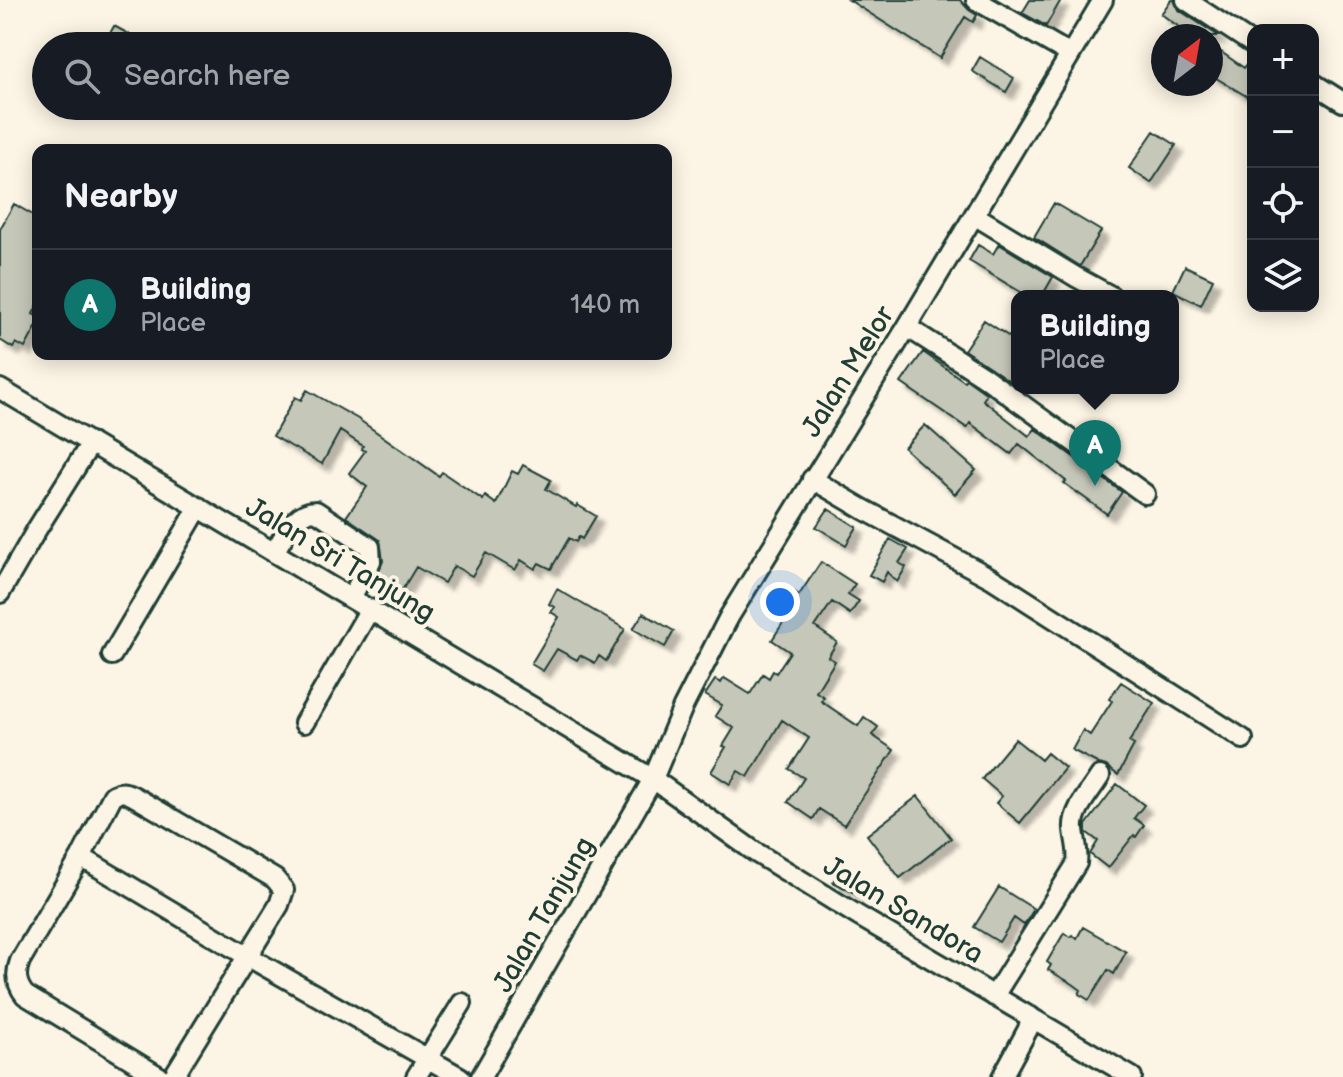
<!DOCTYPE html>
<meta charset="utf-8">
<style>
:root{--surface:#171b24;--page:#20242c;--text:#f1f3f6;--muted:#9ea1a6;--line:#363941;--accent:#0f766e}
body{margin:0;font-family:"Balsamiq Sans",sans-serif;background:var(--page);color:var(--text)}
.controls{position:absolute;right:24px;top:24px;display:grid;overflow:hidden;border-radius:16px;box-shadow:0 4px 20px #0003}
.controls button{width:72px;height:72px;display:grid;place-items:center;padding:0;border:0;border-bottom:2px solid var(--line);background:var(--surface);color:var(--text);font:40px sans-serif}
.compass{position:absolute;left:1151px;top:24px;width:72px;height:72px;border-radius:50%;background:var(--surface);box-shadow:0 4px 20px #0003;rotate:31deg}
.you{position:absolute;left:780px;top:602px;width:28px;height:28px;margin:-20px;border:6px solid #fff;border-radius:50%;background:#1a73e8;box-shadow:0 0 0 12px #1a73e833}
.badge{display:grid;place-items:center;width:52px;height:52px;border-radius:50%;background:var(--accent);color:#fff;font-size:26px;font-weight:700}
.pin{position:absolute;translate:-50% -66px;filter:drop-shadow(0 2px 4px #0008)}
.pin::after{content:'';position:absolute;top:42px;width:28px;height:24px;background:inherit;clip-path:polygon(0 0,100% 0,50% 100%)}
.popup{position:absolute;left:1011px;top:290px;width:168px;height:104px;box-sizing:border-box;display:grid;place-content:center;border-radius:16px;background:var(--surface);filter:drop-shadow(0 2px 6px #0005);font-size:26px;white-space:nowrap;color:var(--muted)}
.popup b{font-size:30px;color:var(--text)}
.popup::after{content:'';position:absolute;left:50%;top:100%;margin-left:-16px;border:16px solid transparent;border-top-color:var(--surface)}
.list{margin:0;padding:0;list-style:none}
h2{display:flex;justify-content:space-between;align-items:center;height:104px;margin:0;padding:0 32px;font-size:34px}
h2 small{font-size:26px;font-weight:400;color:var(--muted)}
.list li{display:grid;grid-template-columns:52px 1fr auto;gap:24px;align-items:center;box-sizing:border-box;height:112px;padding:0 32px;border-top:2px solid var(--line)}
.list b{display:block;font-size:30px;white-space:nowrap}
.list p{margin:0;font-size:26px;white-space:nowrap;color:var(--muted)}
.list em{font-size:26px;font-style:normal;color:var(--muted)}
.icon{flex:none;width:44px;height:44px;fill:none;stroke:currentColor;stroke-width:2;stroke-linecap:round;stroke-linejoin:round}
.map{position:relative;flex:none;width:1343px;height:1077px;overflow:hidden}
.search{position:absolute;background:var(--surface);box-shadow:0 4px 20px #0003;left:32px;top:32px;width:640px;height:88px;display:flex;align-items:center;gap:20px;box-sizing:border-box;padding:0 28px;border-radius:44px;color:var(--muted);font-size:30px}
.panel{position:absolute;background:var(--surface);box-shadow:0 4px 20px #0003;left:32px;top:144px;width:640px;height:216px;border-radius:16px}
.map>svg:first-child{display:block}
.building{fill:#c5c7b9;stroke:#1f3d34;stroke-width:2;filter:url(#shadow)}
.lines{fill:none;stroke-linecap:round;stroke-linejoin:round}
.street-casing{stroke:#1f3d34;stroke-width:24}
.street{stroke:#fcf5e5;stroke-width:18}
.labels{text-anchor:middle;stroke-width:8;stroke-linejoin:round;paint-order:stroke}
.street-label{font-size:28px;fill:#1f3d34;stroke:#fcf5e5}
</style>
<div class="map">
<svg width="1343" height="1077" viewBox="0 0 1343 1077">
<defs>
<filter id="shadow"><feDropShadow dx="7" dy="7" stdDeviation="2" flood-color="#0004"/></filter>
</defs>
<rect width="100%" height="100%" fill="#fcf5e5"/>
<filter id="ink" filterUnits="userSpaceOnUse"><feTurbulence type="fractalNoise" baseFrequency=".0125" numOctaves="2"/><feDisplacementMap in="SourceGraphic" scale="16" xChannelSelector="R" yChannelSelector="G"/><feConvolveMatrix kernelMatrix="1 2 1 2 8 2 1 2 1" color-interpolation-filters="sRGB"/></filter>
<g filter="url(#ink)">
<!-- building -->
<path class="building" d="M849,0H960L969,10L977,15L973,22L965,17L940,58Z
M1030,0H1061L1046,26L1022,13Z
M1171,0H1174L1179,10L1219,36H1192L1161,14Z
M114,26L151,46H103Z
M1211,45L1244,68L1253,56V100L1211,75Z
M980,57L1014,78L1006,92L972,71Z
M1154,131L1176,145L1151,183L1129,168Z
M1054,203L1101,231L1080,266L1034,237Z
M14,204L38,218V304L33,314L38,317V324L25,348L16,343L13,348L0,340V229Z
M999,244L1053,277L1042,296H1027L969,261L978,245L993,254Z
M1185,266L1213,279L1201,305L1173,291Z
M984,320L1017,342L1010,352L1017,357V386L964,350Z
M923,352L964,381L966,379L987,394L983,400L1029,436L1035,429L1122,492L1107,514L1064,483L1066,481L1019,444L1011,454L970,423L967,428L901,383Z
M307,390L358,419L439,476L442,472L483,500L485,496L496,504L512,471L518,474L523,465L551,480L546,489L576,507L577,505L596,516L582,539L579,537L576,542L569,538L551,569L539,563L535,569L521,560L515,570L486,553L472,576L454,566L444,583L416,567L401,592L376,577L383,561L380,540L346,517L367,487L349,473L365,451L362,449L363,446L340,431L322,464L273,436L295,397L301,400Z
M925,425L976,470L955,494L904,448Z
M828,509L857,527L846,545L816,527Z
M890,539L908,549L899,563L906,567L897,582L887,572L882,582L869,575Z
M821,562L855,584L848,594L859,601L850,614L832,602L815,627L837,642L828,657L835,661L816,692L824,697L821,701L858,726L864,717L878,727L872,735L894,750L844,825L819,809L813,819L788,802L804,778L789,769L809,738L782,720L748,777L738,771L730,784L711,772L726,747L723,746L734,728L715,716L722,705L705,695L715,680L721,683L724,678L750,694L763,674L769,678L773,671L776,673L790,652L772,640L786,618L780,614L786,606L773,598L782,584L799,595Z
M557,589L625,629L606,661L599,656L595,663L580,655L577,660L557,649L543,671L531,664L559,617L551,612L555,607L549,604Z
M643,613L674,631L665,647L633,629Z
M1121,682L1154,703L1129,742L1134,745L1118,775L1106,766L1099,764L1072,750L1083,730L1090,735L1112,701L1109,699Z
M1015,739L1041,760L1047,753L1065,768L1020,823L996,803L1002,796L982,779Z
M1117,784L1144,805L1134,818L1144,825L1136,837L1134,835L1108,868L1090,854L1098,841L1086,832V825Z
M918,796L951,838L900,878L867,835Z
M839,869L862,881L856,894L833,882Z
M999,887L1034,909L1024,925L1014,918L999,942L974,927Z
M1083,927L1126,952L1114,974L1108,970L1089,1000L1079,994L1081,990L1073,984L1048,970L1051,965L1047,962L1064,933L1070,937L1072,935L1077,938Z"/>
<g class="lines">
<defs>
<path id="street" d="M976,0L1070,54
M1186,0L1253,44
M1313,83L1343,102
M974,215L1076,277L1111,296
M907,327L983,376L1145,494
M0,389L653,779L755,852L857,915L1132,1077
M812,479L863,509L991,578L1243,739
M274,552C285,536 294,511 316,511L370,547L371,561L351,598
M0,593L37,529L91,443
M112,655L199,507
M304,723L370,609
M81,857L247,956L460,1077
M994,996L1077,863C1079,851 1075,841 1074,829C1072,811 1091,791 1100,776
M160,1077L25,995C16,984 15,974 20,961L81,857L113,795C122,791 126,792 135,797L275,879L284,890L279,905L173,1077
M416,1077L462,1003
M481,1077L653,779L683,707L729,617L907,327L1103,0
M1002,1077L1028,1029L1031,1017"/>
</defs>
<!-- street casing -->
<use href="#street" class="street-casing"/>
<!-- street -->
<use href="#street" class="street"/>
</g>
</g>
<g class="labels">
<!-- street labels -->
<g class="street-label">
<text transform="translate(847 371) rotate(-58)" y="10">Jalan Melor</text>
<text transform="translate(341 559) rotate(31)" y="10">Jalan Sri Tanjung</text>
<text transform="translate(904 909) rotate(31)" y="10">Jalan Sandora</text>
<text transform="translate(543 914) rotate(-60)" y="10">Jalan Tanjung</text>
</g>
</g>
</svg>
<div class="controls">
<button>+</button>
<button>−</button>
<button><svg class="icon" aria-label="locate" viewBox="0 0 24 24"><circle cx="12" cy="12" r="6"/><path d="M12 2v4M12 18v4M2 12h4M18 12h4"/></svg></button>
<button><svg class="icon" aria-label="layers" viewBox="0 0 24 24"><path d="M12 4l9 5-9 5-9-5zM3 14l9 5 9-5"/></svg></button>
</div>
<svg class="compass" viewBox="-18 -18 36 36"><path d="M0-13l5 13h-10z" fill="#e53935"/><path d="M0 13l5-13h-10z" fill="#9ea1a6"/></svg>
<div class="you"></div>
<div class="pin badge" style="left:1095px;top:486px">A</div>
<div class="popup"><b>Building</b>Place</div>
<div class="search"><svg class="icon" aria-label="search" viewBox="0 0 24 24"><circle cx="10" cy="10" r="6"/><path d="M15 15l6 6"/></svg>Search here</div>
<section class="panel">
<h2>Nearby<small></small></h2>
<ul class="list">
<li><span class="badge">A</span><div><b>Building</b><p>Place</p></div><em>140 m</em></li>
</ul>
</section>
</div>
